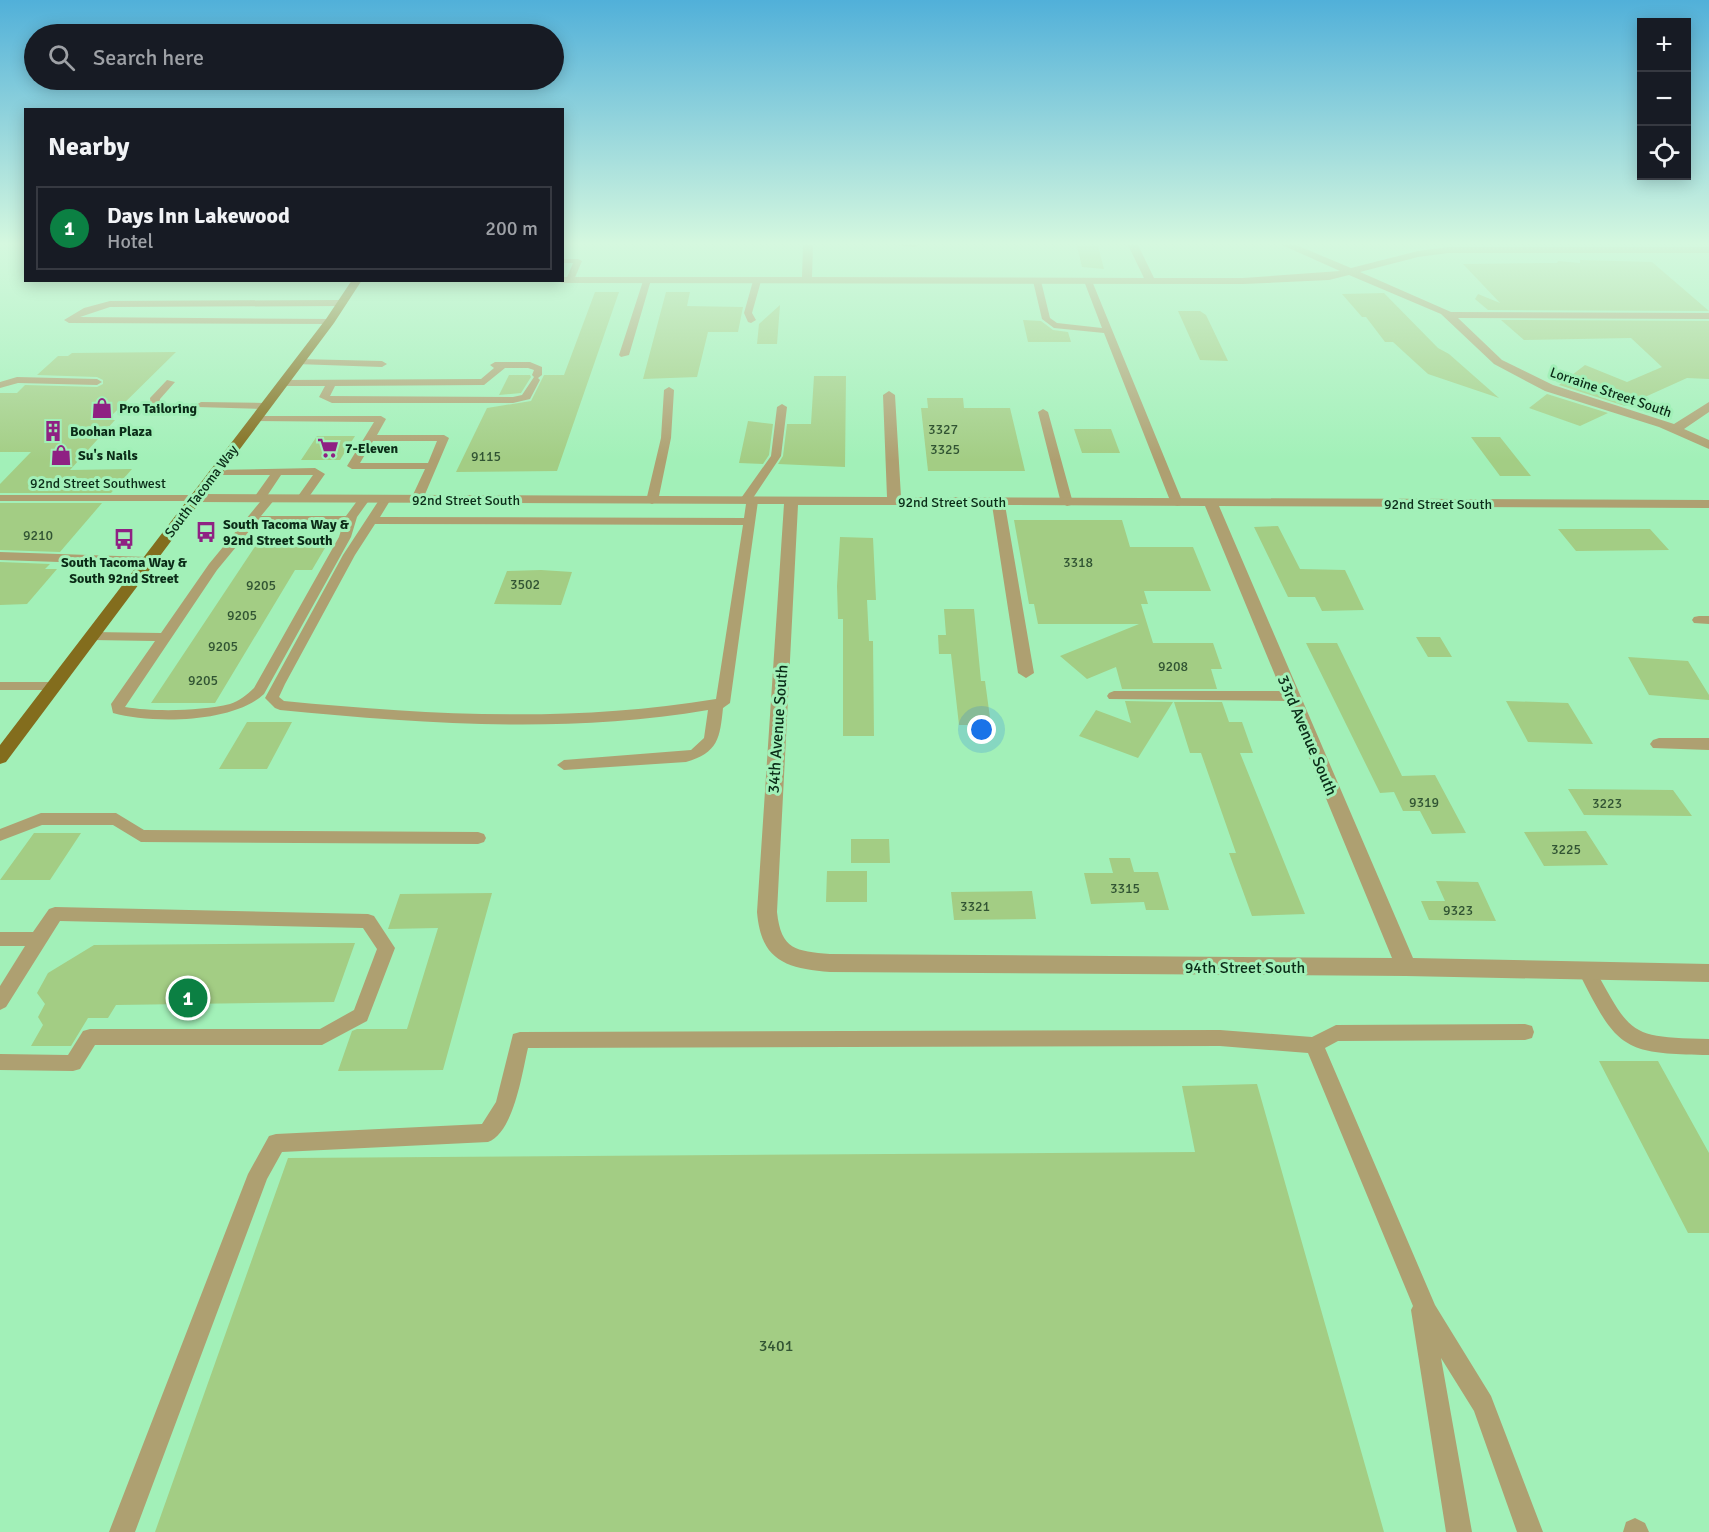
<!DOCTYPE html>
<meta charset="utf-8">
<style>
:root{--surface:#171b24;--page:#20242c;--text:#f1f3f6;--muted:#9ea1a6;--line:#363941;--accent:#0b8043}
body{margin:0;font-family:Signika,sans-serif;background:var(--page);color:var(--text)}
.controls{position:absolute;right:18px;top:18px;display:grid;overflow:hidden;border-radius:0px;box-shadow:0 3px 15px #0003}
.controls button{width:54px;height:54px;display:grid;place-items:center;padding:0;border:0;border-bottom:2px solid var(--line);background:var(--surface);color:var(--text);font:30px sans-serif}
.you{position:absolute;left:982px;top:730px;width:21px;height:21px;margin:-15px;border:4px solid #fff;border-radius:50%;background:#1a73e8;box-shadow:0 0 0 9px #1a73e833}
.badge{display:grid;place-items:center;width:39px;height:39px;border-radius:50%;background:var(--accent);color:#fff;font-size:20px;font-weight:700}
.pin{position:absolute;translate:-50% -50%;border:3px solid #fff;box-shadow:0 2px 6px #0006}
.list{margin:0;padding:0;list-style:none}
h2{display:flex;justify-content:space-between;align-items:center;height:78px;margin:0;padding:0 24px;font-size:26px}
h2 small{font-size:20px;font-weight:400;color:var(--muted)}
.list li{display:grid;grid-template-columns:39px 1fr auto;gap:18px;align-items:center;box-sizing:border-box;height:84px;margin:0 12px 12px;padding:0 12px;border:2px solid var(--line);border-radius:0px}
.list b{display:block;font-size:22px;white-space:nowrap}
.list p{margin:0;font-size:20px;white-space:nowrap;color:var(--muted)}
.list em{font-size:20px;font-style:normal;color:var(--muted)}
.icon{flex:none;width:33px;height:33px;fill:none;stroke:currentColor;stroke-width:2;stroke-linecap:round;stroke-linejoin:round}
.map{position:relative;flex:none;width:1709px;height:1532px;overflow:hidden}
.search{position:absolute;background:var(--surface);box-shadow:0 3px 15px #0003;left:24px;top:24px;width:540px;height:66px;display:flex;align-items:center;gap:15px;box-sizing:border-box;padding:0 21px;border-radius:33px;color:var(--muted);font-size:22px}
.panel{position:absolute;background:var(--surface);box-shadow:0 3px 15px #0003;left:24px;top:108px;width:540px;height:174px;border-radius:0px}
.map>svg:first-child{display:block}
.building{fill:#a3cd84}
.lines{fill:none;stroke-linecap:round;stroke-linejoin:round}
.lane{fill:#aea071;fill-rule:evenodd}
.street{fill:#aea071;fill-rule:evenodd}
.primary{fill:#836d1d;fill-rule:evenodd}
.labels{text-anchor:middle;stroke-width:6;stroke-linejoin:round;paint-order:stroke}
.far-street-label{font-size:14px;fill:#0b2c18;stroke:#a2f0b8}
.far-poi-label{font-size:14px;font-weight:bold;fill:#0b2c18;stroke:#a2f0b8;text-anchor:start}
.number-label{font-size:14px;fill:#315433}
.street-label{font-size:16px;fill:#0b2c18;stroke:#a2f0b8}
.near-number-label{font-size:16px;fill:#315433}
</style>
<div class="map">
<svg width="1709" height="1532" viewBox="0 0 1709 1532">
<rect width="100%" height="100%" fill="#a2f0b8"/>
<!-- building -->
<path class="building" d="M1077,246H1098L1104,269L1082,267Z
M1580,260L1652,262L1709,311L1488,310L1475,299L1478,294L1500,303L1463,264L1557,263L1558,261L1580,263Z
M595,292H619L557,471L456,472L487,408L531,401L544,375H564Z
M666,292H690L687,306L743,307L738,332H708L697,377L643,379Z
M1384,293L1438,348L1449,354L1499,398L1428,374L1393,342H1385L1366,317H1362L1342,294Z
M780,305L777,344H757L759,324Z
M1178,311H1200L1206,315L1228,361L1200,360Z
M1023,320L1041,321L1053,330L1068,332L1071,342H1028Z
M1501,320L1709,321V379L1687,378L1625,406L1559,385L1585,365L1627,382L1662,367L1631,338L1524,340Z
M176,352L107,420H115L70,470L132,469L111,493H0V484L31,452H0V393H17L25,385L97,387L103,384V380L97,377L37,375L58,356H68L72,353Z
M509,375H530L531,377L521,393L499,395Z
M814,376H846L845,467L778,464L783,456L787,424H811Z
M1547,394L1608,413L1580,426L1529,408Z
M927,398H963L964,408H1010L1025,471H928L921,408H928Z
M748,421L773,424L769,455L763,464L739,463Z
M1074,429H1111L1120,453H1082Z
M317,436H355L340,460H301Z
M1471,437H1500L1531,476H1500Z
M0,503H102L60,552L0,550Z
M1014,520H1122L1130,547H1193L1211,591H1144L1148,604H1141L1153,643H1213L1222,669H1211L1217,689H1122L1116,667L1087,679L1060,656L1139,624H1038L1034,604H1029Z
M1278,526L1300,569L1345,570L1364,610L1322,611L1315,597H1288L1254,527Z
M1558,529H1650L1669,550L1576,551Z
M262,536H332L312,570H295L215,703H151Z
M840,537L873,538L876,600H867L869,641H873L874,736H843V619H838L837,586Z
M0,562L50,564L45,569H57L27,604L0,605Z
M541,570L572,572L561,605L494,604L507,571Z
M944,609H974L981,681H985L991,725H959L951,654H939L938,635H946Z
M1416,637H1440L1452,657H1428Z
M1306,643H1337L1402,776L1435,775L1466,833L1432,834L1420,811H1403L1394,792L1380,793Z
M1628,657L1688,661L1709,695V700L1649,695Z
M1125,701L1173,702L1138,758L1079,736L1096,710L1131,723Z
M1506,701L1568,703L1593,744L1528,742Z
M1174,702H1222L1229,722H1242L1253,753H1240L1305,914L1252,916L1229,853H1236L1201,753H1190Z
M247,722H292L267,769H219Z
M1568,789L1673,790L1692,816L1584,815Z
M1586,831L1608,865L1544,866L1524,832Z
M34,833H81L50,880H0Z
M851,839H889L890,863H851Z
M1109,858H1130L1134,872H1158L1169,910H1146L1144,902L1091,904L1084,873H1113Z
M827,871H867V902H826Z
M1436,881L1478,882L1496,921L1429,920L1421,901H1445Z
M1032,891L1036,919L954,920L951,892Z
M492,893L443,1070L338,1071L352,1031L357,1029H407L438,928L388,929L400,894Z
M355,943L334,1002L116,1005L108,1018H88L71,1046H31L43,1025L38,1017L45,1004L37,993L48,973L94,945Z
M1599,1061H1658L1709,1153V1233H1688Z
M1257,1084L1384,1532H155L288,1158L1195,1152L1182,1086Z"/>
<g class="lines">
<!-- lane -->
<path class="lane" d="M896,245H919L915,247Z
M562,259H578L582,261L573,282L566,280L573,263H562Z
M644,278L651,280L629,355L621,357L619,355Z
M757,278L761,281L752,313L756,320L751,323L748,322L744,313L753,281Z
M1088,278L1092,281L1183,503L1181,505L1177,506L1171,503L1104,333L1054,328L1042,319L1033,281L1037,278L1041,281L1050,318L1057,323L1102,328L1084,281Z
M110,301L343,300L347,303L343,306L110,307L80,317L333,319V323L330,324L69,323L64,320L84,308Z
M299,359L382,361L387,364L382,367L296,364L294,362Z
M495,362H530L542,367V375L538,378L540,380L530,399L513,403H332L319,397L325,386H283L278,383L283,380L481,379L494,368L490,365ZM505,368H528L534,370L532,375L534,377L522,395L513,397L330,396L335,386L484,385Z
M17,377L97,379L102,382L97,385L18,383L0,388V382Z
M167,380L175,382L160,399L159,406H151L150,398Z
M669,387L674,390L671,438L658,501L652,504L646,501L661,438L664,390Z
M201,402L265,403L270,406L265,409L197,407L196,405Z
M782,404L787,407L781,456L753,498L758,501L730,703L723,708C720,738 718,753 686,762L564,770L557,765L564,760L691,750L704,738L708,710C566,734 423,724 280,710L275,708L265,698L343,555L381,497L385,496L391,499L380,517L744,518L746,504L739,501L771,456L777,407ZM375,524L743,525L716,699C572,723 429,715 284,701L279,697L285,684L355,555Z
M1043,409L1048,412L1073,503L1071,505L1067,506L1061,503L1038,412Z
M255,416H381L386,419L377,435H444L449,438L423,499L417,502L411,499L425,469H352L347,466L374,422L251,421L250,419ZM373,441H437L428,463H360Z
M315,468L325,474L306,501L302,502L296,499L313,475H281L267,496L275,499L261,516H346L360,497L364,496L370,499L357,517L351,537L264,694C233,723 152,724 113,713L111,704L155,641L92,640L85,636L92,632L161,633L209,564L260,502L253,499L270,475H216L212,474V470ZM255,524H343L339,537L254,688C247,695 239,701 230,704C201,711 154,712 125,707L217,570Z
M0,495H195L201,498L195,501H0Z
M0,552L147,557L153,561L147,565L0,560Z
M1699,616H1709V624L1694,623L1692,620L1694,617Z
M0,682H54L61,686L54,690H0Z
M1114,691H1292L1299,696L1292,701L1109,699L1107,696L1109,693Z
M41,813H116L144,830L478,832L484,834L486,838L484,842L478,844L141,842L113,825H42L0,841V829Z
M55,907L368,914L374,916L395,948L367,1021L322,1045H95L80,1069L73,1071L0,1070V1054L68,1055L83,1031L90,1029H320L354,1010L377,949L363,928L60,921L6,1007L0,1010V986L25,946H0V932H33L49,909Z
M1587,964L1593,966C1632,1035 1627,1037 1709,1039V1055C1621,1054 1617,1048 1578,971L1581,966Z
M1525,1024L1532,1026L1534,1032L1532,1038L1525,1040L1338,1041L1325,1048L1435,1305L1491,1396L1543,1532H1517L1474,1411L1441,1358L1472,1532H1446L1411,1310L1413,1306L1308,1053L1220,1046L528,1048C522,1073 514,1132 488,1142L282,1152L267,1179L135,1532H109L248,1174L269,1136L276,1134L482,1124L496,1102L513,1034L520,1032L1220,1030L1312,1037L1336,1025Z
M1635,1518L1645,1523L1649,1532H1623L1626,1522Z"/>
<!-- street -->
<path class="street" d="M803,245H813L812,277L1144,278L1128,245H1138L1154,278H1243L1340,271L1282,245H1296L1351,268L1418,251L1448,247H1709V253H1448L1418,257L1360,272L1451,312L1709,313V319L1458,318L1502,360L1553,385L1674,424L1709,402V412L1684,429L1709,440V449L1659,427L1545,391L1494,364L1441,314L1349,275L1329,280L1243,284L562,283L557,280H562V277H802Z
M889,391L895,395L901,497L1709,500V508L1219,506L1413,958L1709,964V982L1406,976L830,972C786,968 761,961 757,912L784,504L195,502L188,498L195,494L887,497L883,395ZM798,505H992L1018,673L1026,678L1034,673L1005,505L1205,506L1392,958L830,954C796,951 781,950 777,912Z
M1659,738H1709V750L1653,748L1650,744L1653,740Z"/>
<!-- primary -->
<path class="primary" d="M352,280H362L334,323L6,762L0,764V745L326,319Z"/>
</g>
<!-- sky -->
<linearGradient id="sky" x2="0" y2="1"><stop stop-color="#51b0d9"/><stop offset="0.53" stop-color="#d5f8df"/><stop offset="1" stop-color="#d5f8df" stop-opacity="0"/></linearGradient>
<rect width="1709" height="460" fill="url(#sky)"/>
<!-- icons -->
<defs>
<symbol id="shop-bare" viewBox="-9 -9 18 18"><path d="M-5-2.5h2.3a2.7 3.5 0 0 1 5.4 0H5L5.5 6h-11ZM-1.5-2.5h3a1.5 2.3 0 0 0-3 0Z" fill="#8f2183" stroke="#a2f0b8" stroke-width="2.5" paint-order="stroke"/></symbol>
<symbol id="building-bare" viewBox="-9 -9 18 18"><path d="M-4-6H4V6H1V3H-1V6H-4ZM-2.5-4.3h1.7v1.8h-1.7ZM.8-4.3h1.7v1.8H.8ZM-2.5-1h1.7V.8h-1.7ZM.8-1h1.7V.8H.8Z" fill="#8f2183" stroke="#a2f0b8" stroke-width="2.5" paint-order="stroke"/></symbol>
<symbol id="supermarket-bare" viewBox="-9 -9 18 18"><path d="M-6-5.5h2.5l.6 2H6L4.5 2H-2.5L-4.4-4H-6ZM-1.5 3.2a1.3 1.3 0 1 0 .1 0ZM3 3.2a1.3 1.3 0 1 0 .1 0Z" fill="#8f2183" stroke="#a2f0b8" stroke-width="2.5" paint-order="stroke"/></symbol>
<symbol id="bus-bare" viewBox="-9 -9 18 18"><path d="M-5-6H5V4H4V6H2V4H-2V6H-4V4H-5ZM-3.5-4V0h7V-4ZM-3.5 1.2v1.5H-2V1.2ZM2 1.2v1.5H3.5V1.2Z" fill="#8f2183" stroke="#a2f0b8" stroke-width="2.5" paint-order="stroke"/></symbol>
</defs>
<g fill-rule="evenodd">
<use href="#shop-bare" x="87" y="393" width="30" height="30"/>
<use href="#building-bare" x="38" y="416" width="30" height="30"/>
<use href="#supermarket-bare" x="313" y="433" width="30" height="30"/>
<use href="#shop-bare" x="46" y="440" width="30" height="30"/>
<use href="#bus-bare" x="191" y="517" width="30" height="30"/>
<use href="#bus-bare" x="109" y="524" width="30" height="30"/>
</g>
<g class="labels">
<!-- far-street labels -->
<g class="far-street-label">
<text transform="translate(1611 392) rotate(19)" y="5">Lorraine Street South</text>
<text x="98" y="488">92nd Street Southwest</text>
<text transform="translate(201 491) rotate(-53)" y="5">South Tacoma Way</text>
<text x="466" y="505">92nd Street South</text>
<text x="952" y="507">92nd Street South</text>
<text x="1438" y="509">92nd Street South</text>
</g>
<!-- far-poi labels -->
<g class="far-poi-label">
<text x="119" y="413">Pro Tailoring</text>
<text x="70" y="436">Boohan Plaza</text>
<text x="345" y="453">7-Eleven</text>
<text x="78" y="460">Su's Nails</text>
<text x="223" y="529">South Tacoma Way &amp;<tspan x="223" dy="16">92nd Street South</tspan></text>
<text x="124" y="567" text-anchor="middle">South Tacoma Way &amp;<tspan x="124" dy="16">South 92nd Street</tspan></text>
</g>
<!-- number labels -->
<g class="number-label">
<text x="943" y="434">3327</text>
<text x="945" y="454">3325</text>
<text x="486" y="461">9115</text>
<text x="38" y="540">9210</text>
<text x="1078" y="567">3318</text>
<text x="525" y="589">3502</text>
<text x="261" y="590">9205</text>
<text x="242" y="620">9205</text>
<text x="223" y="651">9205</text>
<text x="1173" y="671">9208</text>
<text x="203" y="685">9205</text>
<text x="1424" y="807">9319</text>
<text x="1607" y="808">3223</text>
<text x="1566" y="854">3225</text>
<text x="1125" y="893">3315</text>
<text x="975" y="911">3321</text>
<text x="1458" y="915">9323</text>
</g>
<!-- street labels -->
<g class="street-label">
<text transform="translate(777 729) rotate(-86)" y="6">34th Avenue South</text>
<text transform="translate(1308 735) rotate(67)" y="6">33rd Avenue South</text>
<text x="1245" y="973">94th Street South</text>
</g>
<!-- near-number labels -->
<g class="near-number-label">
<text x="776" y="1351">3401</text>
</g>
</g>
</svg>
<div class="controls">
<button>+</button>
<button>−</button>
<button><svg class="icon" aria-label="locate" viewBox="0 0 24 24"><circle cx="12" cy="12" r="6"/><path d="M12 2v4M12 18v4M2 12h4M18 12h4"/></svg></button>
</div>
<div class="you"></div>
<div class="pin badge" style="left:188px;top:998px">1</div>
<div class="search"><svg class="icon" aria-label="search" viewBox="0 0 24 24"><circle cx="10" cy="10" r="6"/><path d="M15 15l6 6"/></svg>Search here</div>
<section class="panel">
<h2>Nearby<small></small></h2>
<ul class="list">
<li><span class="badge">1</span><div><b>Days Inn Lakewood</b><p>Hotel</p></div><em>200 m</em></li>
</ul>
</section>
</div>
